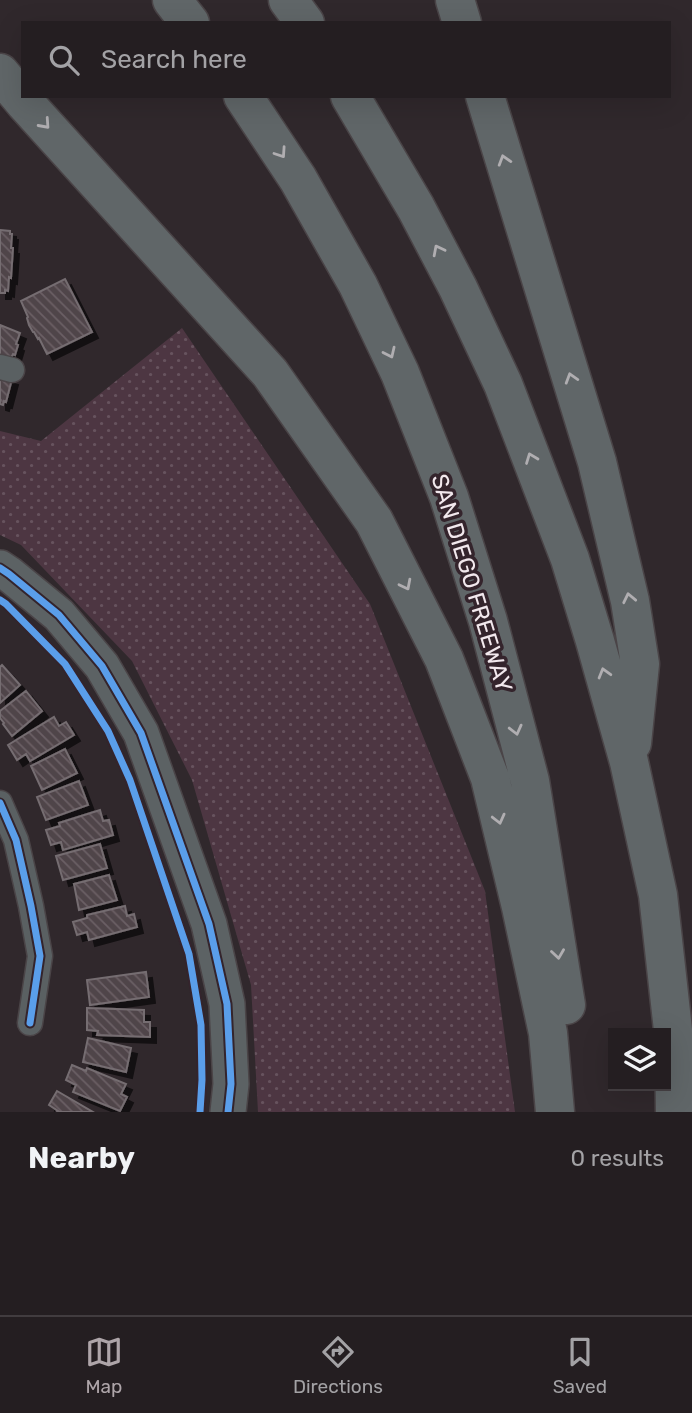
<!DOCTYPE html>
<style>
:root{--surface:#241e21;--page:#302b2e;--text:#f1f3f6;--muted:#a3a2a5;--line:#413c3f;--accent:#aea5a9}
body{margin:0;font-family:Rubik,sans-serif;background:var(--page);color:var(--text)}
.controls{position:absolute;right:21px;bottom:21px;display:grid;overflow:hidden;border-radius:0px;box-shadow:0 7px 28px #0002}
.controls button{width:63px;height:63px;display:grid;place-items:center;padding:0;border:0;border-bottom:2px solid var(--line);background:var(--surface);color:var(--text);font:35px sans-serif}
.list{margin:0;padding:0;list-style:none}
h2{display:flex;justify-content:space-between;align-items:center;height:91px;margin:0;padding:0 28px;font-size:30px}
h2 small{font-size:23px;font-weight:400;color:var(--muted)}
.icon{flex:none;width:38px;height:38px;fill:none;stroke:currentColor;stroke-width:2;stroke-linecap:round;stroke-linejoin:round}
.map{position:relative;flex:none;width:692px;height:1112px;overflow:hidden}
.search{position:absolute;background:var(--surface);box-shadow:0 7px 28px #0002;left:21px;right:21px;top:21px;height:77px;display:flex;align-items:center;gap:18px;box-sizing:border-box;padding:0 24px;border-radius:0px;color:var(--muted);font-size:26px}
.sheet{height:203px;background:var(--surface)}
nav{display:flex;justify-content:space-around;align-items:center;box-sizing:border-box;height:98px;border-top:2px solid var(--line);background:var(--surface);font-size:19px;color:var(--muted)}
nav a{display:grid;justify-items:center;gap:4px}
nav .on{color:var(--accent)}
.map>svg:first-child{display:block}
.grass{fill:url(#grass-dots)}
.building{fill:url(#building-back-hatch);stroke:#756d71;stroke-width:2;filter:url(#shadow)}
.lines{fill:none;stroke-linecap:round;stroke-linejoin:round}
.street-casing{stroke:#4a4447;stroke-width:27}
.secondary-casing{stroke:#4a4447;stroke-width:38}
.highway-casing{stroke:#4a4447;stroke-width:41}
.street{stroke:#5a6062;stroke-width:24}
.secondary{stroke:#5c6264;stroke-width:35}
.highway{stroke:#606668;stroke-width:38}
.cycleway-casing{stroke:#34242c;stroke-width:11}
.cycleway{stroke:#5a9eea;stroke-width:7}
.oneway{stroke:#b0aeb1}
.labels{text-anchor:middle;stroke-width:7;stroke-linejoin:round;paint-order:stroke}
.street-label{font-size:23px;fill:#f2e8ed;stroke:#34242c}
</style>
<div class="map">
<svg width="692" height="1112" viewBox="0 0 692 1112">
<defs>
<pattern id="grass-dots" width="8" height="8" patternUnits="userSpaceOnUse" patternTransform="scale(1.75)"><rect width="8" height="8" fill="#4d3642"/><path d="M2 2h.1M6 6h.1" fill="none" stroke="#67535e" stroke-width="1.8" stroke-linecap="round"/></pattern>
<pattern id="building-back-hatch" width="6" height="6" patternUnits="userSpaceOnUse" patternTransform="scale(1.75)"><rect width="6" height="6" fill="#50444a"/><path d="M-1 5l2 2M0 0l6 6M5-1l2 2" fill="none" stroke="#6a5f64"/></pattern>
<filter id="shadow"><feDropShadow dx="6" dy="6" stdDeviation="0" flood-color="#0009"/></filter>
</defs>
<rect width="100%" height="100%" fill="#30282c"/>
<!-- grass -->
<path class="grass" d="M182,328L370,604L485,891L515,1112H258L251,985L192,780L132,661L21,545L0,535V431L41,441Z"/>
<!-- building -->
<path class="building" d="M0,230L10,231V234H12L11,248H13L11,278L9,277L8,291L5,290V293H0Z
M65,279L92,332L47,354L39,338L38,339L34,332H33L29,325L27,318L28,317L21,301Z
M0,325L20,333L16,344L18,345L15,355L13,354L11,358L0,355Z
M0,376L12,379L6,402L4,401L3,405L0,404Z
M2,665L20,685L0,703V667Z
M26,691L42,711L12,736L3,724L4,723L0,718V711Z
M54,717L59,726L66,722L74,735L30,761L26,754L17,760L8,745Z
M65,749L77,773L42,790L31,766Z
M79,781L88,805L46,820L37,797Z
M100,810L103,821L109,820L113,835L63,850L61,842L51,845L46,830L60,826L59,823Z
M100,844L107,868L63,880L56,856Z
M109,875L117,900L79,910L74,884Z
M125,906L127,916L134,914L137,927L89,940L87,932L77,935L73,922L87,918V915Z
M146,972L149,997L90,1005L87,980Z
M87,1008L144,1010V1022H150V1037L97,1035L98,1031L87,1030Z
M88,1038L131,1048L126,1072L83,1062Z
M72,1065L86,1071L87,1068L126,1084L121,1094L127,1097L120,1111L73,1092L76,1085L66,1080Z
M57,1091L93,1112H57L58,1111L49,1105Z"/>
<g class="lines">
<defs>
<path id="street" d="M0,367L12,370
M0,803L16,840L31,906L40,956L30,1023"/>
<path id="secondary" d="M0,568L9,574L59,615L102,666L141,733L209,924L227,1004L231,1084L228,1112"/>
<path id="highway" d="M172,0L190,23
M288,0L305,23
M455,0L462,23
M0,73L25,103L270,373L374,521L444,659L490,778L521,907L548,1033L555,1112
M243,96L298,179L358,285L400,373L449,497L488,621L530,781L566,1005
M350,96L416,208L458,288L503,384L570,559L595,641L629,762L658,895L674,1039L675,1112
M485,96L597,462L630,601L640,664L632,743"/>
</defs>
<!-- street casing -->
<use href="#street" class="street-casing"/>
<!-- secondary casing -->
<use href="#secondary" class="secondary-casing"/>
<!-- highway casing -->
<use href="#highway" class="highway-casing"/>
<!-- street -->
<use href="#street" class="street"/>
<!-- secondary -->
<use href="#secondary" class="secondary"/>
<!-- highway -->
<use href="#highway" class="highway"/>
<defs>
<path id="cycleway" d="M0,568L9,574L59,615L102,666L141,733L209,924L227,1004L231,1084L228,1112
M0,600L6,604L65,664L108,731L130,780L189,954L201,1025L202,1080L200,1112
M0,803L16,840L31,906L40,956L30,1023"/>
</defs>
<!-- cycleway casing -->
<use href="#cycleway" class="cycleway-casing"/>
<!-- cycleway -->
<use href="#cycleway" class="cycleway"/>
</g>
<!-- one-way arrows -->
<defs><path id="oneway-chevron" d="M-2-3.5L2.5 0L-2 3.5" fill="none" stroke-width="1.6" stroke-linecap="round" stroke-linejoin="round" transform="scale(1.75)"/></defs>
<g class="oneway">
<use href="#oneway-chevron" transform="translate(45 124) rotate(48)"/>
<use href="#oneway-chevron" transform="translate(281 153) rotate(56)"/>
<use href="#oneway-chevron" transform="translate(504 160) rotate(-107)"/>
<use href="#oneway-chevron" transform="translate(438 250) rotate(-117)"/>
<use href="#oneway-chevron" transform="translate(390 353) rotate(65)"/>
<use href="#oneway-chevron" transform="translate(571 378) rotate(-107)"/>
<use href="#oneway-chevron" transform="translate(531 458) rotate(-111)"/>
<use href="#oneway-chevron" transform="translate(406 585) rotate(63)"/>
<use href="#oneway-chevron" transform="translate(629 598) rotate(-102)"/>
<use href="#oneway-chevron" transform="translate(604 673) rotate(-106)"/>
<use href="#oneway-chevron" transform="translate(516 730) rotate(76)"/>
<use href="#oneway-chevron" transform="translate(499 819) rotate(76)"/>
<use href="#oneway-chevron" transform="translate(558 954) rotate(82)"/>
</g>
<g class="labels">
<!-- street labels -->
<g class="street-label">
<text transform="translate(472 583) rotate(73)" y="8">SAN DIEGO FREEWAY</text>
</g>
</g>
</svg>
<div class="controls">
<button><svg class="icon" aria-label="layers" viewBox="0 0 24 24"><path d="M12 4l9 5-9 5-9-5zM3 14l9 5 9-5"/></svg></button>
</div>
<div class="search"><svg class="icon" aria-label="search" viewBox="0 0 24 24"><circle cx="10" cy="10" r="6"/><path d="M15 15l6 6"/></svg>Search here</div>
</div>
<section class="sheet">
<h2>Nearby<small>0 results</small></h2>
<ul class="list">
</ul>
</section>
<nav>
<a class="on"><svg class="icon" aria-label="map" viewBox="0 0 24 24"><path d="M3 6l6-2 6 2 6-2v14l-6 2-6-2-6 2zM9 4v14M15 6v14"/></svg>Map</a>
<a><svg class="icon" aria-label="directions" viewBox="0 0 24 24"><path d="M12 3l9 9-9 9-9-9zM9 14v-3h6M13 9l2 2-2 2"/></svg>Directions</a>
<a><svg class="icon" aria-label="saved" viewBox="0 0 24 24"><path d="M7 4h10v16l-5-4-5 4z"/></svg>Saved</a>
</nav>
